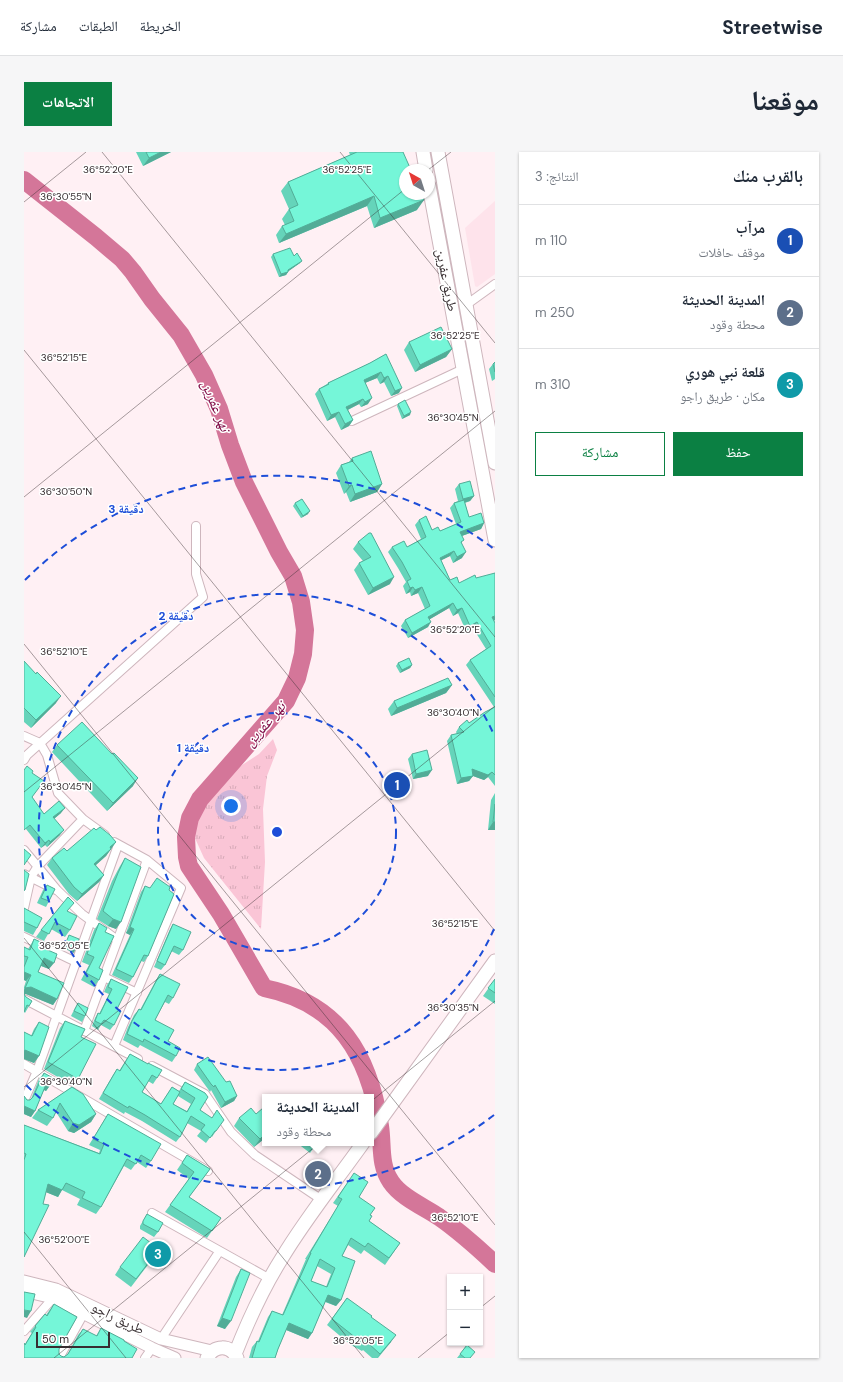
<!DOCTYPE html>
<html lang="ar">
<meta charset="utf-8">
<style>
:root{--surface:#fff;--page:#f6f6f7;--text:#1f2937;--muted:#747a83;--line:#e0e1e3;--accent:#0b8043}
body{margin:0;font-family:"DM Sans","Noto Naskh Arabic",sans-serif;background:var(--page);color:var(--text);direction:rtl}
.controls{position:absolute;right:12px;bottom:12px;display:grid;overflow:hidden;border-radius:0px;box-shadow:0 1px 3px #0004}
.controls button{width:36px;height:36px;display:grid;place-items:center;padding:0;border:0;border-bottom:1px solid var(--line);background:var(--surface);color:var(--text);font:20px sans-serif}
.compass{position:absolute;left:375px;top:12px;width:36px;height:36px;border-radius:50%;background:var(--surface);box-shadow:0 1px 3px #0004;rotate:321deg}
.scale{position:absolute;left:12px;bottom:10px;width:74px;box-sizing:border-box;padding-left:4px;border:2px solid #372e31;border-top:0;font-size:11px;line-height:14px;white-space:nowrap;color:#372e31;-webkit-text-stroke:3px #fff;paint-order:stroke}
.you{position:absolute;left:207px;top:654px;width:14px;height:14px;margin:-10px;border:3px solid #fff;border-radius:50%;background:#1a73e8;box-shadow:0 0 0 6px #1a73e833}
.badge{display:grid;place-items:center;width:26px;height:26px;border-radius:50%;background:var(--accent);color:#fff;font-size:13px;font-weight:700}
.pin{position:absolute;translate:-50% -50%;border:2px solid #fff;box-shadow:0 1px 4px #0006}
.popup{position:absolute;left:238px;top:942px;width:112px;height:52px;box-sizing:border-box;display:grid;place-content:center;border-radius:0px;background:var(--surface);filter:drop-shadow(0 1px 3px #0005);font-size:13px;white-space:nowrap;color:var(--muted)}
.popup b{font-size:15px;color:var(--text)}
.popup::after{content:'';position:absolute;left:50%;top:100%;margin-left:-8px;border:8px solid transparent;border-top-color:var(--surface)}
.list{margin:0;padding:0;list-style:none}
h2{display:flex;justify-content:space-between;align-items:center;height:52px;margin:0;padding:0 16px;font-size:17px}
h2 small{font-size:13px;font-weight:400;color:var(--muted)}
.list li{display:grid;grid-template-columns:26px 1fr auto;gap:12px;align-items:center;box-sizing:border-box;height:72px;padding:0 16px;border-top:1px solid var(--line)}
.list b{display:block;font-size:15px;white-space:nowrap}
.list p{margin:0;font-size:13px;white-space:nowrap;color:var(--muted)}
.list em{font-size:13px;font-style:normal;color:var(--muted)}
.actions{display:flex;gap:8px;padding:12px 16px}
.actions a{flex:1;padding:9px 0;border:1px solid var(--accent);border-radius:0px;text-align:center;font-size:14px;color:var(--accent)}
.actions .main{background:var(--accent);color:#fff}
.map{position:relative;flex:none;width:471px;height:1206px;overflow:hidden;direction:ltr;border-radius:0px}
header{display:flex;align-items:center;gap:24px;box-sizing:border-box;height:56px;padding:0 20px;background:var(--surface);border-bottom:1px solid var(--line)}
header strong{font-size:19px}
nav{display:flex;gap:22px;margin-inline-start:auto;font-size:14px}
.intro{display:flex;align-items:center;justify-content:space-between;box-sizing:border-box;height:96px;padding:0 24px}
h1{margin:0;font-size:28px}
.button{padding:10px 18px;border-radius:0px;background:var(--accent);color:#fff;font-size:14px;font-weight:700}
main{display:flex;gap:24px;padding:0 24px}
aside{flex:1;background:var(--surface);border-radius:0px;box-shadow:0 1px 3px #0004}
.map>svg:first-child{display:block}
.built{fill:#fee3eb}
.grass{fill:url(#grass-tufts)}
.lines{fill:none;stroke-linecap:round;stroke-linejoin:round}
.river{stroke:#d47699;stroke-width:18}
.street-casing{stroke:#ceb6bd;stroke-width:10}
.secondary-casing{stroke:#ceb6bd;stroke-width:13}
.primary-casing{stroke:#ceb6bd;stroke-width:15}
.street{stroke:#fff;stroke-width:8}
.secondary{stroke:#fff;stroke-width:11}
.primary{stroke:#fff;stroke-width:13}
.wall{fill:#65d4ba;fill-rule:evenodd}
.shaded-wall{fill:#52ac97}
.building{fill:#75f6d8;stroke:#52ac97;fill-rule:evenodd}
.ticks{fill:none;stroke:#372e31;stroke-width:1;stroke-opacity:0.45}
.ring{fill:none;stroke:#1d4ed8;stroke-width:2;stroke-dasharray:7 5}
.labels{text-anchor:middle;stroke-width:3;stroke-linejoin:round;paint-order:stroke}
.street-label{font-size:14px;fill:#372e31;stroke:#fff}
.water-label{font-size:15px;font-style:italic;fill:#820f49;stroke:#fff}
.ticks-label{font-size:10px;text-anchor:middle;fill:#372e31;stroke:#fff;stroke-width:3;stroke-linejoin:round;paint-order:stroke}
.centre{fill:#1d4ed8;stroke:#fff;stroke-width:2}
.ring-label{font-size:12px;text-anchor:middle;font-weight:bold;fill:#1d4ed8;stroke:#fff;stroke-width:3;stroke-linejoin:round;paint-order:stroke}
</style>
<header>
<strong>Streetwise</strong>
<nav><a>الخريطة</a><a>الطبقات</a><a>مشاركة</a></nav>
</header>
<div class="intro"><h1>موقعنا</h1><a class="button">الاتجاهات</a></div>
<main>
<aside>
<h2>بالقرب منك<small>النتائج: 3</small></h2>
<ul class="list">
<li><span class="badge" style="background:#1a4fb4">1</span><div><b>مرآب</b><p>موقف حافلات</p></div><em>110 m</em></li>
<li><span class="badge" style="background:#5c6f8a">2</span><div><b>المدينة الحديثة</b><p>محطة وقود</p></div><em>250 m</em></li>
<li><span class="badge" style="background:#0f9aa8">3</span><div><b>قلعة نبي هوري</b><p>مكان · طريق راجو</p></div><em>310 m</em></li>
</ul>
<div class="actions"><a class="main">حفظ</a><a>مشاركة</a></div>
</aside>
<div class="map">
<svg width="471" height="1206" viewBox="0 0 471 1206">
<defs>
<pattern id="grass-tufts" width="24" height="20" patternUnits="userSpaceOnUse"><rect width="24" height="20" fill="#fac5d6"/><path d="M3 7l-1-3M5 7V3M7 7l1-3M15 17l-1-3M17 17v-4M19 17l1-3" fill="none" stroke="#d7aab8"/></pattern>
</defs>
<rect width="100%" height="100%" fill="#fff0f4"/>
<!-- built -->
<path class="built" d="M471,49V122L453,135L451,134L441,76Z"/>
<!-- grass -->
<path class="grass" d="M249,587L253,598L243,624L239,657L241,710L237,777L180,706L170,684L172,658L215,615L235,602Z"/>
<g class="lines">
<!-- river -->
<path class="river" d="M0,28L72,85L98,107L109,120L128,147L157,183L180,223L195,257L206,293L220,330L255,400L269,424L277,450L281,478L279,502L273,526L262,549L176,647L166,666L162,685L163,705L165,714L197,762L240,836C315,851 345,903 356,974C359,993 355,1013 367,1030C377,1045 400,1055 415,1065C435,1079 453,1095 471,1112"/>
<defs>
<path id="street" d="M442,153L471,132
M328,269L439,217
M0,584L16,591L23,603L34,641L59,667L81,683
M0,608L3,603L179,445L172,422V374
M90,690L123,708
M0,698L33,738L58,762L92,787
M0,722L32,738
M0,756L7,725L14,714L59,667
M0,785L52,810
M80,825L113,841
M0,847L114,907
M60,879L123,708L157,736L90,894
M0,912L184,1019
M128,914L181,942L207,980L231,1003L298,1048
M0,949L13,919L94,693
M128,1061L246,1127
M0,1179L29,1146L30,1143
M137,1187L195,1100
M35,1206L60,1161
M121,1206L128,1196"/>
<path id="secondary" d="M0,1129L32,1137L137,1187L188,1199
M0,1139L29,1146L128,1196L151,1206"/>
<path id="primary" d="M399,0L402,18
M414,0L471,311
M405,34L471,388
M347,981L471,809
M211,1202C224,1169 239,1136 258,1106C282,1066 312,1029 339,991
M183,1206C190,1193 206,1192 213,1206"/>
</defs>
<!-- street casing -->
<use href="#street" class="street-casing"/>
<!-- secondary casing -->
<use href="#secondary" class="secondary-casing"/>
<!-- primary casing -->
<use href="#primary" class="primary-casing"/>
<!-- street -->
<use href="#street" class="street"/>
<!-- secondary -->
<use href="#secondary" class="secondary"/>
<!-- primary -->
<use href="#primary" class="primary"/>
</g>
<!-- wall -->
<path class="wall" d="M112,0H147L119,14Z
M325,0H379L393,58L350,76L343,54L255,91L252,83L258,74L261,73L258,67L265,57L257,39L264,30L326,3Z
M249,102L270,104L276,111L264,119V120L262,123L255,125L247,105Z
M385,190L428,197L422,205L391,220L380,198Z
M362,202L375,241L367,244L360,230L356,232L353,226L341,231L344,252L337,255L335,252L324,258L329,268L325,274L317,278L311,265L303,269L291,242L295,237L303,232L304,231L346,211Z
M471,210V227L468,229L465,217L469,212Z
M374,252L386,263L378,267L373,254Z
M328,306L358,332L353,340L326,350L322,340L320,342L312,321L317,313L325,310Z
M435,332L450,344L446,349L441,351L445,365L460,371L457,377L438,384V406L429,411L426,404L417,408L426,428L435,431L471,468L470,469L471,471V634L464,625L460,628L449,624L445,629L433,632L423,589L427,583L433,582L432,580L435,575L445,571L470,555L442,513L446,508L462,497L449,476L442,479L434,461L429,464L425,456L406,467L404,475L384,486L377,474L381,468L401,457L394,441L387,444L386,440L382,442L379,434L382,430L374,416L364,400L368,395H383L397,387L391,373L395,368L408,378L416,379L432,372L426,356L430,351L434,349L431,337Z
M271,351L284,362L277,366L269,354Z
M347,381L366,432L344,443L330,418L335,411L339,409L329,397L334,390Z
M0,509L32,551L7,576L0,570Z
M374,511L388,513L386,516L376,521L372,514Z
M428,533L422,541L367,564L364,557L370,549Z
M33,593L109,634L83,659L28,600Z
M388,602L404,624L389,627L384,607Z
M8,621V646L20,662L37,661L30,667L36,683L23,695L21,693L17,696L2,677Z
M471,641V678H464L467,648Z
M72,678L92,690L82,704L72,713L80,723L75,730L53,749L45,742L23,713L28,706L43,699Z
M101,706L92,777L84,774L73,767L88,729L96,714Z
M23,733L25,749L22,755L13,751L19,738Z
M121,734L126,736L145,738L124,804L120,810L117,809L109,825L105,831L88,823L106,783L102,781L117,740Z
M0,756L13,776L9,783L0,779Z
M44,759L46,778L41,785L27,777L20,789L12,785L17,778Z
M75,771L81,780L75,816V828L70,835L57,828L65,813L58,810L70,778Z
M149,772L159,798L155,803L147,799L141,813L137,818L130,815L146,777Z
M10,787L19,796L25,817L17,814L14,820L33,847L29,853L2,842H0V835L2,829L0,828V795L4,797L6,794Z
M136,822L149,846L145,852L141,850L131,868L152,904L148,910L116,893L114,896L99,888L104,875L110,863L115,857L116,858L132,828Z
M87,827L93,857L90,873L86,878L77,873L74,878L68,874L71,866L74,861L75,862L85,842L80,840L83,833Z
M471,827V852L459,844Z
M0,842L5,854L1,861L0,860Z
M54,851L61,864L58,870L47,864L51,856Z
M41,869L57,885L54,927L49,934L20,917L36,876Z
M15,870V904L10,911L0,907V880L7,884L10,877Z
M106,902L133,926L129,932L124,929L118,940L137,952L148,935L155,939L161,930L181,941L176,958L192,979L188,985L187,984L182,991L173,984L177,979L163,971L156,985L152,990L118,969L101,960L100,962L75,947L89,923L93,917L95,919ZM154,944L167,952L163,959L149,952Z
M173,912L202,930L213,944L210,949L197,956L187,938L186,940L184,937L170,918Z
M20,921L27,932L22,939L20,938L11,959L7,965L0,962V944L3,948H6L7,947L15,927Z
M48,935L72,962L67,970L50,981L44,979L32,960L29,966L23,974L8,966L14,958Z
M84,962L127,1009L122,1016L113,1010L107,1018L100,1014L77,1055L72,1062L53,1053L56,1047L38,1038L34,1045L22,1040L0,1105V973L75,1001L76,998L65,993Z
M215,966L240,987L230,995L210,974Z
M273,991H293L286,1001Z
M163,1003L186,1017L165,1045L197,1066L183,1086L141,1060L165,1027L153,1018Z
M326,1027L335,1045L347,1062L345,1069L376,1091L361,1113L340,1098L337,1102L324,1093L318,1104L317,1148L312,1154L301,1150L288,1181L284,1187L262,1178L254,1197L251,1206H225L228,1195L233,1189H234L244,1165L248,1159L258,1163L282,1107H281L314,1054L309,1051ZM293,1114L307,1122L302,1135L287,1129Z
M123,1062L134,1080L130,1085L116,1077V1074Z
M130,1105L107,1135L91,1123L96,1115Z
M217,1117L201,1177L193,1174L212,1125Z
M323,1146L347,1165L367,1190L354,1206H348L339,1198L338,1199L327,1193L303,1173Z
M30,1152L35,1202L37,1204L40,1205L43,1203L54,1183L59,1177L72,1184L77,1176L100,1189L108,1206H0L1,1192L8,1181L6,1180L11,1174L22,1163Z
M443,1193L447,1206H433Z"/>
<!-- shaded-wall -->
<path class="shaded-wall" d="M137,0H147L119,14L125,6Z
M350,44L343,54L255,91L262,82Z
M400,48L393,58L350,76L356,66Z
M278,109L276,111L262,121L264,118Z
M264,120L262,123L255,125L257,122Z
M428,197L422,205L391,220L396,213Z
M357,220L353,226L336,233L340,228Z
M364,224L360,230L356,232L360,226Z
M378,236L375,241L367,244L371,239Z
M348,246L344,252L337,255L341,250Z
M339,247L335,252L319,260L322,255Z
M315,260L311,265L303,269L307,263Z
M387,260L386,263L378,267L380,264Z
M329,268L325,274L317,278L321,272Z
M358,332L353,340L326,350L331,342Z
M328,333L322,340L320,342L325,334Z
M450,344L446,349L435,352L439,347Z
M286,359L284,362L277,366L279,364Z
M460,371L457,377L432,386L436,380Z
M430,399L426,404L412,411L416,406Z
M442,400L438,406L429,411L433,405Z
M370,425L366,432L344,443L349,436Z
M389,435L386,440L382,442L386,436Z
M398,435L394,441L387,444L391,438Z
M429,451L425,456L401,470L404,465Z
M438,456L434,461L429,464L433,458Z
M471,464V468L464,470L468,465Z
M407,470L404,475L384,486L388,481Z
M453,470L449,476L442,479L446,474Z
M388,513L386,516L376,521L378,518Z
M428,533L422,541L367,564L373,556Z
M37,544L32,551L7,576L12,568Z
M448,617L468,620L464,625L460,628L449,624L445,629L433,632L437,626Z
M408,618L404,624L389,627L392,622Z
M114,626L109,634L83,659L89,651Z
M41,656L37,661L26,670L29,665Z
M469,670H471V678H464Z
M40,678L36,683L23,695L26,690Z
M25,688L21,693L17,696L21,691Z
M92,690L82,704L65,719L70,712L86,695Z
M80,723L75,730L53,749L58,742Z
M89,767L97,770L92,777L84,774Z
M106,775L110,777L106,783L102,781Z
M41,793L51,798L50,801L39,796Z
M20,806L30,811L25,817L15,813Z
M0,820L7,823L2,829L0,828Z
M7,835L33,847L29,853L2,842H0V838L1,836Z
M1,898L15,904L10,911L0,907V899Z
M23,930L27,932L22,939L18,937Z
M213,944L210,949L197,956L201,950Z
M0,954L11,959L7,965L0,962Z
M72,962L67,970L50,981L44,979L49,971Z
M241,982V985L240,987L230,995L236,987Z
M24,1032L38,1038L34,1045L19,1039Z
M304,1143L317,1148L312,1154L300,1149Z
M0,1158L7,1159L3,1166L0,1165Z
M198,1166L207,1169L201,1177L193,1174Z
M265,1171L288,1181L284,1187L260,1177Z
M372,1183L367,1190L353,1206L356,1202Z"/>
<!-- building -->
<path class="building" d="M122,0H137L125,6Z
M333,0H379L387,18H381V42H397L400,48L356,66L350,44L262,82L258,74L270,69L265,57L274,53L264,30Z
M266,96L270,104L273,101L278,109L264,118V120L257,122L249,102Z
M417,175L428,197L396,213L385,190Z
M362,202L378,236L371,239L364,224L360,226L357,220L340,228L348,246L341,250L339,247L322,255L329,268L321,272L315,260L307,263L295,237L305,232L304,231L346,211Z
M471,210V220L469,212Z
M381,248L387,260L380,264L374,252Z
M347,299L358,332L331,342L328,333L325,334L317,313L329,309L328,306Z
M446,329L450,344L439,347L435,332Z
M278,347L286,359L279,364L271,351Z
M440,348L445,365L457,361L460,371L436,380L440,388L437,390L442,400L433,405L430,399L416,406L426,428L433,425L435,431L451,423L452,426L471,421V464L468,465L471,471V545L446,508L467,494L453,470L446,474L438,456L433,458L429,451L404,465L407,470L388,481L381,468L406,454L398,435L391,438L389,435L386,436L383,429L387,427L378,410L368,395L380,389L383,395L402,385L395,368L402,364L408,378L414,375L416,379L437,370L430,351Z
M345,381H347L370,425L349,436L335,411L347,405L334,390Z
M385,506L388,513L378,518L374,511Z
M0,509L12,522L13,520L37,544L12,568L0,556Z
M424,526L428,533L373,556L370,549Z
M471,555V623L468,620L464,623L448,617L449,624L437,626L427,583L440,580L435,575L443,568L445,571L461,560Z
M58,570L88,602L90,601L114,626L89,651L33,593Z
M403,598L408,618L392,622L388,602Z
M3,614L9,619L8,621L20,629L8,645L20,662L35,649L41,656L29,665L40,678L26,690L25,688L21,691L6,673L0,678V618Z
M471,652V670H469Z
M76,675L86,683L92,690L86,695L87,697L70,712L80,723L58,742L50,735L28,706L40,696L43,699L70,676L72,678Z
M0,697L7,703L0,713Z
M101,706L117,715L97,770L89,767L79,759L94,721Z
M0,718L5,722L1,738H0V739Z
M133,726L146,735L145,738L150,742L124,804L120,803L109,825L92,817L110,777L106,775L121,734L126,736Z
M23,733L31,737L25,749L17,746Z
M44,745L50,751L43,759L53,764L46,778L31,770L25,782L17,778Z
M0,756L18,766L13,776L0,770Z
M75,771L83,776L81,780L90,784L75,816L79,818L75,828L62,821L70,805L63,802Z
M149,772L167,780L159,798L150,794L141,813L133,809Z
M45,783L55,787L51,798L41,793Z
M10,787L21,792L19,796L33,802L30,811L20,806L14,820L40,831L33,847L7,835L1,836L7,823L0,820V815L4,805L0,804V795L6,798Z
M136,822L156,832L149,846L144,843L131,868L150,878L144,889L156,896L152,904L120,887L119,890L103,882L108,869L115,857L117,858Z
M87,827L104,835L93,857L97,859L90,873L80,868L77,872L71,869L74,861L76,862L88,837L84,835Z
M471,827V841L464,836Z
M0,842L2,845L8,849L5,854L3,853L0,860Z
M54,851L64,856L61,864L50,859Z
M41,869L61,877L57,885L72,892L54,927L24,910Z
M15,870L25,875L15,904L1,898L0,900V880L8,884Z
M106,902L124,912V911L138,918L133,926L128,923L118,940L137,952L148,935L156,940L149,952L163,960L171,946L157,937L161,930L181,941L184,945L176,958L188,966L193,958L200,968L192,979H191L186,986L177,978L181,973L167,964L156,985L121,963L105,954L104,956L79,941L93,917L96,919Z
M184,905L202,930L206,929L213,944L201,950L191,933L190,935L187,932L173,912Z
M20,921L29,926L27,932L23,930L11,959L0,954V944L3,948H6L9,945Z
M48,935L59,942L72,962L55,973L49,971L36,951L29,966L14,958Z
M227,956L232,962L239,956L241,959V982L236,987L215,966Z
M84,962L137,992L127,1009L117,1003L112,1012L103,1007L77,1055L58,1046L61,1040L42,1031L38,1038L24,1032L19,1052L25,1053L0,1105V1008L2,1002L0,1001V973L76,1002L80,992L69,987Z
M283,991H293L289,996Z
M163,1003L186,1017L165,1045L197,1066L188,1079L146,1053L170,1020L158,1011Z
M330,1021L344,1030L335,1045L351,1056L346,1063L348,1064L345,1069L376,1091L365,1106L344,1091L341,1095L327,1086L318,1104L331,1109L317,1148L304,1143L288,1181L265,1171L254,1197L251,1206H228L233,1189L235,1190L248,1159L259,1163L278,1121L287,1101H286L318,1047L314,1045ZM296,1107L311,1116L303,1135L287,1129Z
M123,1062L139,1071L134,1080L119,1072V1069Z
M119,1085L135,1097L112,1127L96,1115Z
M217,1117L226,1121L207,1169L198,1166Z
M0,1140L11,1142L7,1159L0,1158Z
M323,1146L348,1164L347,1165L372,1183L356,1202L344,1191L342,1193L332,1186L308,1167Z
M30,1152L53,1165L35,1197V1202L37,1204L40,1205L44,1202L59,1177L73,1184L77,1176L100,1188V1189L113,1197L108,1206H0V1191L1,1193L12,1175L11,1174L21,1162L23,1164Z
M443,1193L451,1200L446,1206H441L436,1202Z"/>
<!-- ticks -->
<path class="ticks" d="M78,0L471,485M316,0L471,191M404,18L427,0M0,50L62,0M0,198L471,779M0,345L381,37M0,492L471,1073M0,640L471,259M0,786L340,1206M0,935L471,554M0,1080L102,1206M456,1156L471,1144M30,1206L471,849M394,1206L426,1180"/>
<!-- distance rings -->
<g class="ring">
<circle cx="253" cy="680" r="119"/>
<path d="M470 777A238 238 0 1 1 470 583"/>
<path d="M470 963A357 357 0 0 1 1 932M1 428A357 357 0 0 1 470 397"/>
</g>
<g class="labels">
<!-- street labels -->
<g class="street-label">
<text transform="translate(423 128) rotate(79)" y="5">طريق عفرين</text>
<text transform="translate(94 1166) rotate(26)" y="5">طريق راجو</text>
</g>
<!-- water labels -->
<g class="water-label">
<text transform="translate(192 254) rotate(68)" y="5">نهر عفرين</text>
<text transform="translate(241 572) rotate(-49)" y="5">نهر عفرين</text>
</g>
</g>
<g class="ticks-label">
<text x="323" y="21">36°52'25"E</text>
<text x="84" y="21">36°52'20"E</text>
<text x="42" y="48">36°30'55"N</text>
<text x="431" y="187">36°52'25"E</text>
<text x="40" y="209">36°52'15"E</text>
<text x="429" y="269">36°30'45"N</text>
<text x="42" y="343">36°30'50"N</text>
<text x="431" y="481">36°52'20"E</text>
<text x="40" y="503">36°52'10"E</text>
<text x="429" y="564">36°30'40"N</text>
<text x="42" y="638">36°30'45"N</text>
<text x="431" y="775">36°52'15"E</text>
<text x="40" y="797">36°52'05"E</text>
<text x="429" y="859">36°30'35"N</text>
<text x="42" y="933">36°30'40"N</text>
<text x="431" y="1069">36°52'10"E</text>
<text x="40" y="1091">36°52'00"E</text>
<text x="334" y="1192">36°52'05"E</text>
</g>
<circle cx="253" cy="680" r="6" class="centre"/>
<g class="ring-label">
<text x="102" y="361">3 دقيقة</text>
<text x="152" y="468">2 دقيقة</text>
<text x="169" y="600">1 دقيقة</text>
</g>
</svg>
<div class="controls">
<button>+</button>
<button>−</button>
</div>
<svg class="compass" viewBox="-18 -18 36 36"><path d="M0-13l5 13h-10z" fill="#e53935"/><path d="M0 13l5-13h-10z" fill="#747a83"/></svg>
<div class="scale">50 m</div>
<div class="you"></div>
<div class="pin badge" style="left:373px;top:633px;background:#1a4fb4">1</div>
<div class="pin badge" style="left:294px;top:1022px;background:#5c6f8a">2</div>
<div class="popup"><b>المدينة الحديثة</b>محطة وقود</div>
<div class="pin badge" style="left:134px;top:1102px;background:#0f9aa8">3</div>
</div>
</main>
